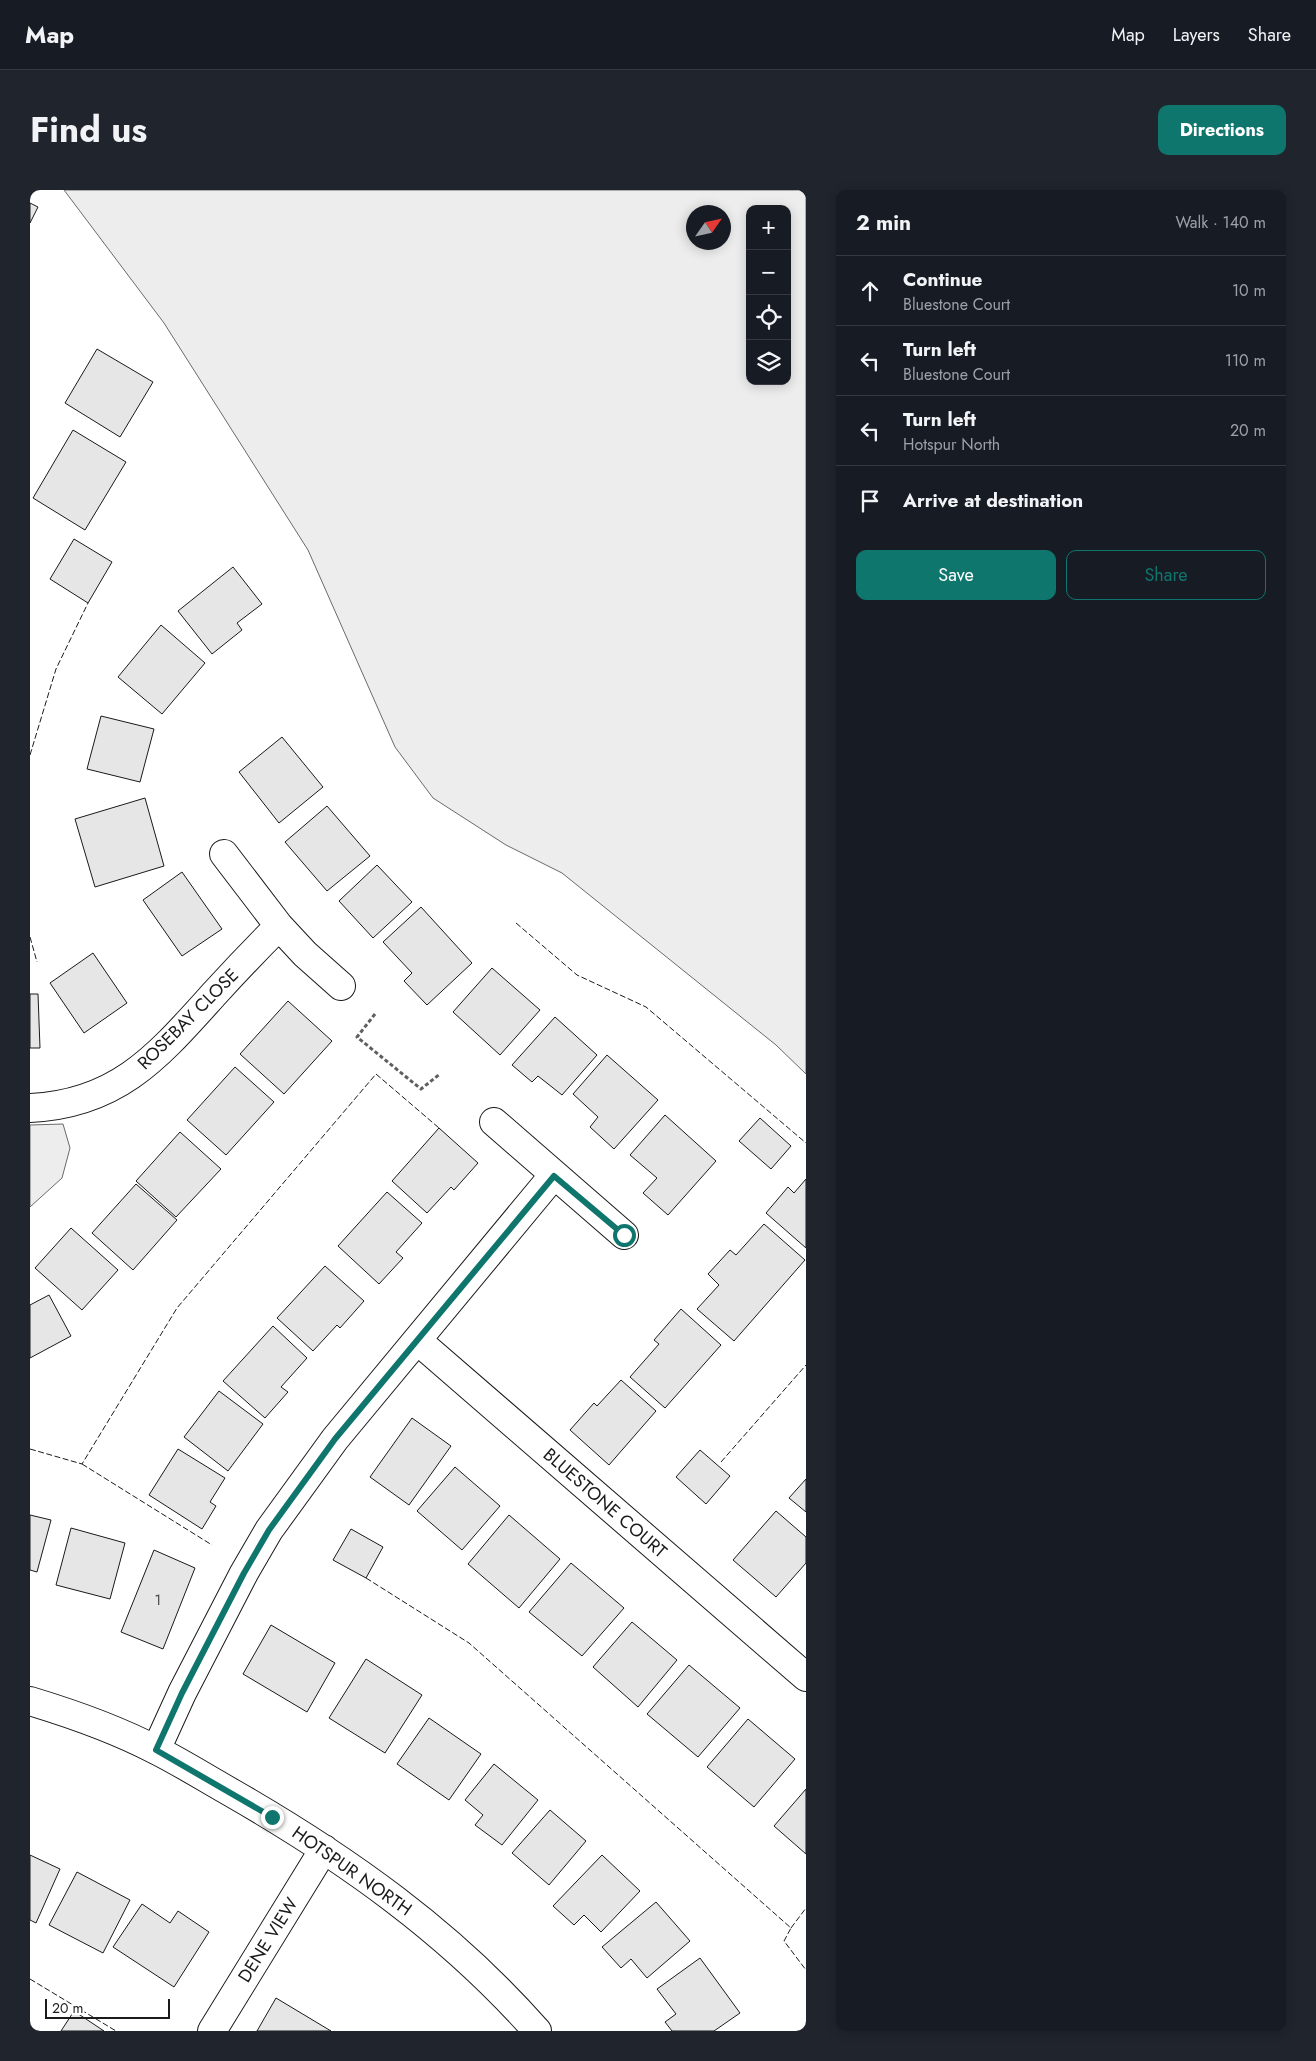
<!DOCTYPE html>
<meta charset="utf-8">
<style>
:root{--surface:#171b24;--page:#20242c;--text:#f1f3f6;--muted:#9ea1a6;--line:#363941;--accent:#0f766e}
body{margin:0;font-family:Jost,sans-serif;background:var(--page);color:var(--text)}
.controls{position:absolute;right:15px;top:15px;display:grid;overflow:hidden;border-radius:10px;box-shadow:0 2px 12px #0003}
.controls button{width:45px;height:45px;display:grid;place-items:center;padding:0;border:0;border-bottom:1px solid var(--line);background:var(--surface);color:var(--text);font:25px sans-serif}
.compass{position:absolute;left:656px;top:15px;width:45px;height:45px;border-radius:50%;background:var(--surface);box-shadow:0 2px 12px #0003;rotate:56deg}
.scale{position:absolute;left:15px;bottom:12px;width:125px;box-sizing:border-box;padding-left:5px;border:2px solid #1a1a1a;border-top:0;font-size:14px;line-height:18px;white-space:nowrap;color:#1a1a1a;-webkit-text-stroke:4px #fff;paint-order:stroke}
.stop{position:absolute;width:15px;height:15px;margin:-11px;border:4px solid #0f766e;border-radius:50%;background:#fff}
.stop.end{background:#0f766e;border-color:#fff;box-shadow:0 1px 5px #0008}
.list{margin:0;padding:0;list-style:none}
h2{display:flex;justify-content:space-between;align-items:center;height:65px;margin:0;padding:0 20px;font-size:21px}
h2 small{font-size:16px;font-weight:400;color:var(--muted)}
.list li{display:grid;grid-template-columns:32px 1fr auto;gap:15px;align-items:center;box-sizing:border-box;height:70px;padding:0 20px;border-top:1px solid var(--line)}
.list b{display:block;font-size:19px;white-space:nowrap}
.list p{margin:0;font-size:16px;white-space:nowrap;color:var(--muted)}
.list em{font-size:16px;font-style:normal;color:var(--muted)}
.actions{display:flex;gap:10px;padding:15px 20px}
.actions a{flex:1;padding:11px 0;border:1px solid var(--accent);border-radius:10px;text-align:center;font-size:18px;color:var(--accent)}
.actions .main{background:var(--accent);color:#fff}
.icon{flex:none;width:28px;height:28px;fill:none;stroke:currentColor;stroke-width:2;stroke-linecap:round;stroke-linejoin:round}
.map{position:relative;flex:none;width:776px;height:1841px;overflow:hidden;border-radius:10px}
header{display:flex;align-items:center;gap:30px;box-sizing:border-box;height:70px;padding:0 25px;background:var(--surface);border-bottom:1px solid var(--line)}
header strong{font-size:24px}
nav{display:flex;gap:28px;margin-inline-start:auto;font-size:18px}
.intro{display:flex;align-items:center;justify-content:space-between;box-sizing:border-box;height:120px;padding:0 30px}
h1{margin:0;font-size:35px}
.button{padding:12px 22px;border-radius:10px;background:var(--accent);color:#fff;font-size:18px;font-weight:700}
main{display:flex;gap:30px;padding:0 30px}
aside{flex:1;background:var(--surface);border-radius:10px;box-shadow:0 2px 12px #0003}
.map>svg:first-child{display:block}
.built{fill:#ededed;stroke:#6a6a6a;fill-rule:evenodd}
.building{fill:#e6e6e6;stroke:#1a1a1a}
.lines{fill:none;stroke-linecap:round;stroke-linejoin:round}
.minor-casing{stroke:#1a1a1a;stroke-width:30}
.path{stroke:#5f5f5f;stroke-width:3;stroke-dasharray:4 2.5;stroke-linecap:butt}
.minor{stroke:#fff;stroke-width:28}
.fence{stroke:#1a1a1a;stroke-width:1;stroke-dasharray:6 2.5;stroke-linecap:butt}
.route{stroke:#0f766e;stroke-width:6}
.labels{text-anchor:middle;stroke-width:4;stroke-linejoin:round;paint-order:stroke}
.number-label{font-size:15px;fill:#4d4d4d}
.street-label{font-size:18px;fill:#1a1a1a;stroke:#fff}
</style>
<header>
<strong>Map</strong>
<nav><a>Map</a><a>Layers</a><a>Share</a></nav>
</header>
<div class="intro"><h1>Find us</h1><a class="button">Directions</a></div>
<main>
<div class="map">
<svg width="776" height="1841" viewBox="0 0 776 1841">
<rect width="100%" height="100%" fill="#fff"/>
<!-- built -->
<path class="built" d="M34,0H776V884L746,855L532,683L476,655L403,608L365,557L278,360L134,133ZM720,19H757V191H720ZM694,22V52H664V22Z
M33,934L40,958L32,988L0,1017V935Z"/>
<!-- building -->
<path class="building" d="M0,13L8,17L0,33Z
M67,159L123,192L90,247L35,213Z
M43,240L96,272L55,340L3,308Z
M44,349L82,372L58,413L20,389Z
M203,377L232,414L207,433L212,440L182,464L148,421Z
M131,435L175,473L132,524L88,487Z
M71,526L124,539L110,592L57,579Z
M252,547L293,597L249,633L209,582Z
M115,608L134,676L65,697L45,629Z
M297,616L340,666L297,701L255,652Z
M347,675L382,712L343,748L309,711Z
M152,682L192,739L152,766L113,710Z
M391,717L442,773L397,815L374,791L382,783L353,752Z
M63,763L97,813L54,843L20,793Z
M462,778L510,820L470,865L423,822Z
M0,804H8L10,858H0Z
M258,811L302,851L254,904L210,864Z
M525,827L567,865L532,905L508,886L502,892L482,875Z
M577,865L628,910L584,959L560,937L568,927L543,904Z
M205,877L244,912L196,965L157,930Z
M635,925L686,971L638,1025L613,1003L627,988L600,965Z
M730,928L761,956L741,979L709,951Z
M409,938L448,973L424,1000L421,997L397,1023L362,991Z
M150,942L191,979L146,1027L106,991Z
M776,989V1058L736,1023L758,997L764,1003Z
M106,994L147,1030L103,1080L62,1043Z
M357,1002L392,1033L366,1062L373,1068L349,1094L308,1056Z
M734,1034L775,1070L704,1151L667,1119L689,1095L678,1084L700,1060L706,1065Z
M41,1038L88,1080L52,1120L5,1078Z
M295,1076L334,1111L310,1138L307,1135L283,1161L247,1128Z
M19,1105L41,1146L0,1168V1115Z
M651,1119L691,1155L635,1218L600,1187L629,1154L624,1150Z
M243,1136L277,1168L251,1197L258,1202L235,1228L193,1191Z
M591,1190L626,1221L579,1275L540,1240L564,1213L567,1216Z
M189,1201L233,1234L198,1281L154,1247Z
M382,1228L421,1256L379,1315L340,1287Z
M148,1259L195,1288L180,1312L186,1316L172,1339L119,1305Z
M670,1260L700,1286L676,1314L646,1287Z
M425,1277L470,1316L432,1360L387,1321Z
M776,1289V1322L759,1308Z
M746,1321L776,1347V1373L746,1407L703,1370Z
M0,1325L21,1330L7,1382L0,1380Z
M479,1325L530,1369L489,1418L438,1374Z
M41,1338L95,1353L80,1409L26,1395Z
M321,1339L353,1357L336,1388L303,1370Z
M124,1360L165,1378L133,1459L91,1442Z
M541,1373L594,1418L552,1466L499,1422Z
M602,1432L647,1470L608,1517L563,1477Z
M241,1435L305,1473L277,1522L213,1484Z
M336,1469L392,1505L355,1563L299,1528Z
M659,1475L710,1518L668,1567L617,1524Z
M399,1528L451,1564L419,1610L367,1574Z
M718,1529L765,1569L724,1617L677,1577Z
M464,1574L508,1610L472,1655L445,1635L453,1625L435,1610Z
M776,1599V1664L744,1636Z
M520,1620L556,1651L519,1695L482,1663Z
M0,1665L30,1679L6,1733L0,1730Z
M572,1665L610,1701L571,1742L554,1725L544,1735L523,1716Z
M47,1682L100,1710L73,1763L19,1735Z
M626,1712L660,1751L617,1788L601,1769L591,1778L572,1757Z
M112,1714L140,1733L148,1721L179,1742L144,1797L83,1757Z
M670,1768L710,1823L684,1841H642L635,1832L646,1824L627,1799Z
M246,1808L301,1841H227Z
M44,1821L74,1841H31Z"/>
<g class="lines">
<defs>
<path id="minor" d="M194,664L249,736L275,764L311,796
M0,918C89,914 129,865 185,803C206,780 227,758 249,736
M464,932L594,1045
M388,1151L776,1487
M0,1511C43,1524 86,1539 126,1560C152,1573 177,1589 202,1603C315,1668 420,1742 507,1841
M126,1560L152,1503L214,1383L239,1340L305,1249L523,986
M182,1841L294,1659"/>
</defs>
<!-- minor casing -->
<use href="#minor" class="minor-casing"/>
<!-- path -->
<path class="path" d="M345,824L327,847L391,899L410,884"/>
<!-- minor -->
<use href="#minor" class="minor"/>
<!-- fence -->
<path class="fence" d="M0,565L26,479L58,413
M486,733L547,785L616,817L776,953
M0,747L7,772
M0,1259L52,1274L147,1118L346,884L409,938
M691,1272L776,1175
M52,1274L182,1355
M336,1388L439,1453L761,1738L754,1751L776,1780
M761,1738L776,1718
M0,1789L86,1841"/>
</g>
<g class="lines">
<!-- route -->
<path class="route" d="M242,1627L126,1560L152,1503L214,1383L239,1340L305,1249L524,986L594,1045"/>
</g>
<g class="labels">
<!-- number labels -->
<g class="number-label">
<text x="128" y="1415">1</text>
</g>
<!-- street labels -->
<g class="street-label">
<text transform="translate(158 829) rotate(-45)" y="6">ROSEBAY CLOSE</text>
<text transform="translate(575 1313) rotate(41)" y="6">BLUESTONE COURT</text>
<text transform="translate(322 1681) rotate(35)" y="6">HOTSPUR NORTH</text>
<text transform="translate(238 1750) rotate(-58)" y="6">DENE VIEW</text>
</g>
</g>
</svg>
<div class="controls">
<button>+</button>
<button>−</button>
<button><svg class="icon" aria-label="locate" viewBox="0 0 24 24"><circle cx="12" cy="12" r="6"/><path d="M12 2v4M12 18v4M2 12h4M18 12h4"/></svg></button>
<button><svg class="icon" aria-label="layers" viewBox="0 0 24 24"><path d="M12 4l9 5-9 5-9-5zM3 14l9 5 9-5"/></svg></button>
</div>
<svg class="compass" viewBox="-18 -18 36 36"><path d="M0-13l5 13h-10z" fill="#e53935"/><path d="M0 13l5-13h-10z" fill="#9ea1a6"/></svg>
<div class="scale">20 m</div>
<div class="stop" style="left:594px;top:1045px"></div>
<div class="stop end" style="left:242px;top:1627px"></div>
</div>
<aside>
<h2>2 min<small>Walk · 140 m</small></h2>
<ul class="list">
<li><svg class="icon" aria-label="ahead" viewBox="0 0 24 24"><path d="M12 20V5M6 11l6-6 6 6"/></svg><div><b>Continue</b><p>Bluestone Court</p></div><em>10 m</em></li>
<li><svg class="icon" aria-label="left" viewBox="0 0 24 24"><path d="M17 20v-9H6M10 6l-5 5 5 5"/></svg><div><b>Turn left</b><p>Bluestone Court</p></div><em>110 m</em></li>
<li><svg class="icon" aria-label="left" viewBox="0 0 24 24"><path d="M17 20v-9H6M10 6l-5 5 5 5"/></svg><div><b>Turn left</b><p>Hotspur North</p></div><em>20 m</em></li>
<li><svg class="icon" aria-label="arrive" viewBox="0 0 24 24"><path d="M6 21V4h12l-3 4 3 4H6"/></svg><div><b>Arrive at destination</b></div></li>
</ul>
<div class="actions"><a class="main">Save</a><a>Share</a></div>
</aside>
</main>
